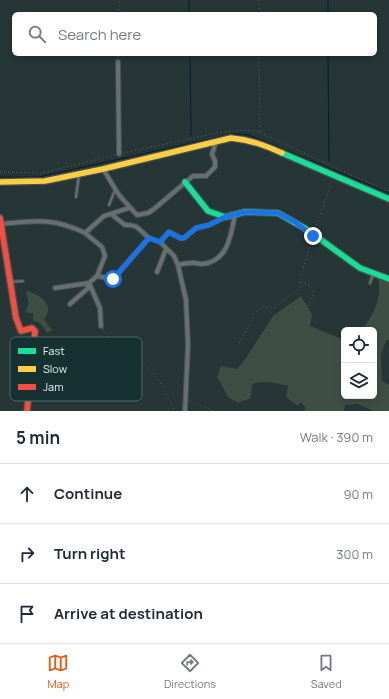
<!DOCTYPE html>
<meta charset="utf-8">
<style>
:root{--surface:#fff;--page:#f6f6f7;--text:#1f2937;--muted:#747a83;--line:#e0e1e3;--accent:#ea580c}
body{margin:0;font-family:Manrope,sans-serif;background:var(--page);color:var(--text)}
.controls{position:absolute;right:12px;bottom:12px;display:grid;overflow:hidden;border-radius:6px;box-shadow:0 2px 6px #0003}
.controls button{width:36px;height:36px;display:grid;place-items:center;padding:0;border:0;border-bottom:1px solid var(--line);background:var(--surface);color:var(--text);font:20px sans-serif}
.stop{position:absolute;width:12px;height:12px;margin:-9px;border:3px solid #1a73e8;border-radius:50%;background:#fff}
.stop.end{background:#1a73e8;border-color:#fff;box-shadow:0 1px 4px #0008}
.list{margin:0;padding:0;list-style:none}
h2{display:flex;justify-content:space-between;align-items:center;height:52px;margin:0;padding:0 16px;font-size:17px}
h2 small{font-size:13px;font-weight:400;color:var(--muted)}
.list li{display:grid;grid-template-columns:26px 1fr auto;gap:12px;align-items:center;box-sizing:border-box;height:60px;padding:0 16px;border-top:1px solid var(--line)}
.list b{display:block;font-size:15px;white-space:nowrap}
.list em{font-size:13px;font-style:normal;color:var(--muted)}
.icon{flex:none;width:22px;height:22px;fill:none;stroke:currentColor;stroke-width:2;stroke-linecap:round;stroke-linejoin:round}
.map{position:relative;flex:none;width:389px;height:411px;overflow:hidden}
.search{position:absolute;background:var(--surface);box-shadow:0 2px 6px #0003;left:12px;right:12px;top:12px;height:44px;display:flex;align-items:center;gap:10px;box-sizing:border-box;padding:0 14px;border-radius:6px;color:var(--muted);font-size:15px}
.sheet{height:232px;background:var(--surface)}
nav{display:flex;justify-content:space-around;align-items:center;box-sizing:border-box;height:56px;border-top:1px solid var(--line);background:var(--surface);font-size:11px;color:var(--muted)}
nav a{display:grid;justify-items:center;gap:2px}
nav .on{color:var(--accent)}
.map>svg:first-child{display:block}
.green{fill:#3d4f44}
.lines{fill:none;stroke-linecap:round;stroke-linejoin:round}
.stream{stroke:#031e2c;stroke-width:1}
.lane-casing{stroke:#465151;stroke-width:4}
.street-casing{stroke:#465151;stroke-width:6}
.fast-casing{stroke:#465151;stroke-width:8}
.slow-casing{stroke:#465151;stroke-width:8}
.jam-casing{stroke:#465151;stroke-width:8}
.path{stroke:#616a6b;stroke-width:1;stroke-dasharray:1 3;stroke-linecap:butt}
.lane{stroke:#676f70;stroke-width:2}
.street{stroke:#676f70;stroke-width:4}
.fast{stroke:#16e098;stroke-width:5.5}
.slow{stroke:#ffcf43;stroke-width:5.5}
.jam{stroke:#f24e42;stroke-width:5.5}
.route{stroke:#1a73e8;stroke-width:5}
.key{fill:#153131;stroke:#526a6a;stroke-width:1}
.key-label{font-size:11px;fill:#e1f0f0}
</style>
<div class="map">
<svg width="389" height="411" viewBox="0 0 389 411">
<rect width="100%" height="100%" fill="#263535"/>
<!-- green -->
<path class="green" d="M378,278H389V340H386L381,355L382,381L389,385V411H374L358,404L345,405L344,411H304L306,408L301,402L298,406L286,397L288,386C276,383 264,380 252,384L251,398L238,403L228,397L217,377L221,366L237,369L246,358L273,316L301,296L312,314L310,326L344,340V396H374V330H363C374,310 382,302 378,278Z
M26,291C39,293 56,306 44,319L52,330L47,333L41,324L33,320V314L25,312L29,304Z"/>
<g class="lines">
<!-- stream -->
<path class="stream" d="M189,0V14
M328,0V14
M190,54L191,135
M328,54L329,161
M0,177H39L232,134L249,135L389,193"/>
<defs>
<path id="lane" d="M76,197L79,175
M109,205L115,190
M11,282L23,281
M370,283L373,274"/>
<path id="street" d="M118,62L119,154
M103,169L119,195L137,215L148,213L154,209L193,176H206L215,167V161L212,154L216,142
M111,214L125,225C138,224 139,230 149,238
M1,224C35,221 53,217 85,233L104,216L129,208
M160,242L174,256L178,265L186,300L188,345L185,411
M178,265C182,264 186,263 190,263C194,262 198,264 202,264C228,262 231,235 235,214
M157,272L166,249
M97,276L113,279L149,238L160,242L169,232L180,238H184L196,228L209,225L225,217
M55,288L89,283L100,308L101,326
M70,304L87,289L89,283L97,276L105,256L102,247L85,233"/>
<path id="fast" d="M282,153L389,199
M185,182L208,211L225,217L245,212L278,213L306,229L360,268L389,279"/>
<path id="slow" d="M0,182L45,181L103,169L231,138C251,140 264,145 282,153"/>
<path id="jam" d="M0,218L16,318L21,331L32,328L35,331L27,411"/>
</defs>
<!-- lane casing -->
<use href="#lane" class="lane-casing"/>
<!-- street casing -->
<use href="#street" class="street-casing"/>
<!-- fast casing -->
<use href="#fast" class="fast-casing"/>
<!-- slow casing -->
<use href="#slow" class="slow-casing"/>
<!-- jam casing -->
<use href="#jam" class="jam-casing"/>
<!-- path -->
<path class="path" d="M259,0V14
M119,14V0
M259,54L260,131
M118,57V54
M123,153L222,132L245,130L259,132L384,190L389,191
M0,172L41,173L116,155
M315,229L331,184
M301,283H308C317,297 313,296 306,308
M103,329C114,352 135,354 151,371C161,381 168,398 175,411
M239,343L256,311L263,307H275L299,289L300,279L312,239
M190,401L214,411"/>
<!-- lane -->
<use href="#lane" class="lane"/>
<!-- street -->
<use href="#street" class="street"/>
<!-- fast -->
<use href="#fast" class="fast"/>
<!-- slow -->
<use href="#slow" class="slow"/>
<!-- jam -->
<use href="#jam" class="jam"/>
</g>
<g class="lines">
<!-- route -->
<path class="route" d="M113,279L149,238L160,242L169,232L180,238H184L196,228L209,225L225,217L245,212L278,213L295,222L313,236"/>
</g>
<!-- legend -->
<rect x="10" y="337" width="132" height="64" rx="6" class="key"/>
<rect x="18" y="348" width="18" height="6" fill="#16e098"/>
<rect x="18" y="366" width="18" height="6" fill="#ffcf43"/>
<rect x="18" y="384" width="18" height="6" fill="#f24e42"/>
<g class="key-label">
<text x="43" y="355">Fast</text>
<text x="43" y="373">Slow</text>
<text x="43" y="391">Jam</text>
</g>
</svg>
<div class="controls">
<button><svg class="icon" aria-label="locate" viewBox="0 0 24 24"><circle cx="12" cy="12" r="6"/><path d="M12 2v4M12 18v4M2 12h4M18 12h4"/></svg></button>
<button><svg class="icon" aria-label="layers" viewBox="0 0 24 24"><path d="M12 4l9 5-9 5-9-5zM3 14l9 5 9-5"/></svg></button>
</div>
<div class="stop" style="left:113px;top:279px"></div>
<div class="stop end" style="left:313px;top:236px"></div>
<div class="search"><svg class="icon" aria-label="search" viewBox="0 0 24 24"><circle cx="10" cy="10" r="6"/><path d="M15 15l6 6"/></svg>Search here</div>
</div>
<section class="sheet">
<h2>5 min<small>Walk · 390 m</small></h2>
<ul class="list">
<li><svg class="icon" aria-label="ahead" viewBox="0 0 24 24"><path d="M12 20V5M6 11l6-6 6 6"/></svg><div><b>Continue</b></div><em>90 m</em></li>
<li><svg class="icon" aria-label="right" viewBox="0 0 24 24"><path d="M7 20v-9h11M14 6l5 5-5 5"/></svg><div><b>Turn right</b></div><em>300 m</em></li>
<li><svg class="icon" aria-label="arrive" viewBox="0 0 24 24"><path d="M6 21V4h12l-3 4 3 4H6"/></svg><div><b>Arrive at destination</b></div></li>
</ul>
</section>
<nav>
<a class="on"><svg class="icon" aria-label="map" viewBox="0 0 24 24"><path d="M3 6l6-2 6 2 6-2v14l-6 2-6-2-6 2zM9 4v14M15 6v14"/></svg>Map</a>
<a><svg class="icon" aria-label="directions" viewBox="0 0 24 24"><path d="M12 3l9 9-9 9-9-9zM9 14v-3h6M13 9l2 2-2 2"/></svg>Directions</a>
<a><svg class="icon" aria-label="saved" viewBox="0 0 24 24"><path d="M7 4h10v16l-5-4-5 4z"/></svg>Saved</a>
</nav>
